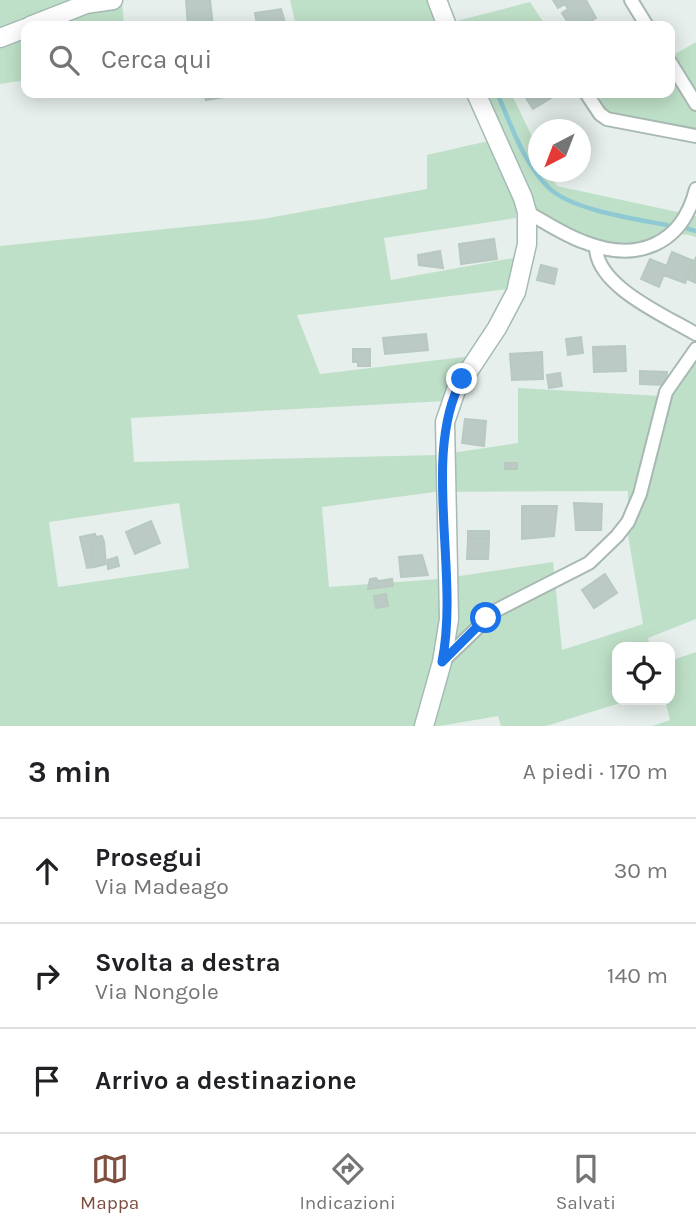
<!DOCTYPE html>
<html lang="it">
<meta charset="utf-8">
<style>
:root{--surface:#fff;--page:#f2f2f2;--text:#202124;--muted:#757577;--line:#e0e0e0;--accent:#7f4e3f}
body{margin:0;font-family:Karla,sans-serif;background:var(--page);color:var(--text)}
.controls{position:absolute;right:21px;bottom:21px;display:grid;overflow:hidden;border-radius:14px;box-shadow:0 4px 18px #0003}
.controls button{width:63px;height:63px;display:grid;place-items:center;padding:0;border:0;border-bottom:2px solid var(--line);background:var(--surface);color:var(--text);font:35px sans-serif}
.compass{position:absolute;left:528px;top:119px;width:63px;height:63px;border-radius:50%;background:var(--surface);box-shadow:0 4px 18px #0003;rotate:222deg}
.stop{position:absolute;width:21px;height:21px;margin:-16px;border:5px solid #1a73e8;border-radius:50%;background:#fff}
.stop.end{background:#1a73e8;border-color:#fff;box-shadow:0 2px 7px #0008}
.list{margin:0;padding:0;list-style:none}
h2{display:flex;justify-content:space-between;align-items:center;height:91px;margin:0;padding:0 28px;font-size:30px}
h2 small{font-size:23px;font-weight:400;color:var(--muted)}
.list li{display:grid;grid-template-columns:46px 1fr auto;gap:21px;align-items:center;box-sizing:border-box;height:105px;padding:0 28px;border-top:2px solid var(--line)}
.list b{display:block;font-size:26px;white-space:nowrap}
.list p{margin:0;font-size:23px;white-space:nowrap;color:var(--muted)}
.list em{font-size:23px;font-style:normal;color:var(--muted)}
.icon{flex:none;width:38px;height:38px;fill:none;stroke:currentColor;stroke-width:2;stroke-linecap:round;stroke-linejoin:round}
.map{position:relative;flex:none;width:696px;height:726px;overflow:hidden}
.search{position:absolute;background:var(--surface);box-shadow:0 4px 18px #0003;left:21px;right:21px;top:21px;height:77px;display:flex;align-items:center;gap:18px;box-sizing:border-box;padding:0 24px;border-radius:14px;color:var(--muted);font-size:26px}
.sheet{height:406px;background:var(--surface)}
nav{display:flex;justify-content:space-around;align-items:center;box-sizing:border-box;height:98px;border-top:2px solid var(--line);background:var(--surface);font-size:19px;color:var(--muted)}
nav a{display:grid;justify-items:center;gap:4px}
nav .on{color:var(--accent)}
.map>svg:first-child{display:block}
.green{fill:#bfe0c8;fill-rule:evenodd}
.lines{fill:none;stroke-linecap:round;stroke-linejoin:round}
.stream{stroke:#8ec9d4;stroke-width:4.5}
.building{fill:#bbcac4;stroke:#b8c9c2;stroke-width:2}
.street-casing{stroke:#a8b8b2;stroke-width:16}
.secondary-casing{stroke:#a4bbb3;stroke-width:21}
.street{stroke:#fff;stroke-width:12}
.secondary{stroke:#fff;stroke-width:18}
.route{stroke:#1a73e8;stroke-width:9}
</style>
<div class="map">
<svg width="696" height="726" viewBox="0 0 696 726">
<rect width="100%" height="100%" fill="#e6efeb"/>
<!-- green -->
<path class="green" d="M0,0H122L124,26H26V80L0,84Z
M290,0H445L453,22L530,2L546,26H296Z
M696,42V137L608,118L596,102L610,93H670V57Z
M467,93H511L538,149V172H550L557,186L696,216V237C668,228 647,245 617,245C588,244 543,216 516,204V218L384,238L391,280L519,257L508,289L297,315L320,374L472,356L445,401L131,418L134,462L438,455L518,443V388L662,396L696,350V619L648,638L650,647H617V700H630L546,726H501L498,716L440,726H0V246L263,219L427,189V155L488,141ZM628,491V535L643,624L562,650L553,562L439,579L329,587L322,507L435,492ZM179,503L189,568L58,587L49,522Z
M696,652V726H652L670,720L665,700H670V661Z"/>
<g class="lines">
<!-- stream -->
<path class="stream" d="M497,93C511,124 523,163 549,188C572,210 635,219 667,225
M682,227L696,231"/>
</g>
<!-- building -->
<path class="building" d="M186,0H210L213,26H188Z
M553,0H586L596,18L583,26H570L562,13L568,9L565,4L558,8Z
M281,9L286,26H257L255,13Z
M204,93H248L206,100Z
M523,93H548L551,98L533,109Z
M494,239L497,259L461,264L459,244Z
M440,251L443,268L419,265L418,255Z
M672,252L694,261L685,283L663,275Z
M696,257V283L687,279Z
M650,259L667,266L659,287L641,279Z
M541,265L557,269L554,284L537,280Z
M426,334L428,350L385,354L383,338Z
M581,337L583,353L568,355L566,339Z
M625,346L626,371L594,372L593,347Z
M353,349H370V366H358V362H353Z
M542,352L543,379L512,380L510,354Z
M640,371L667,372L666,385L640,384Z
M560,373L562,386L549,388L547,375Z
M465,419L486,421L484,446L462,443Z
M505,463H517V469H505Z
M574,503L602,504L601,530H576Z
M522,506H557L554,536L522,539Z
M151,521L160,543L135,554L126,532Z
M468,531H489V539H468Z
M95,534L96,537L102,536L104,542L90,545L95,567L87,568L80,537Z
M468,539H489L488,559H467Z
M104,542L106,564L95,567L90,545Z
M422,555L428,575L401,577L399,557Z
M117,557L119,566L108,569V560Z
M605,574L617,593L594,608L582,590Z
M376,578L378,581L392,579L393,586L368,589L370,579Z
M386,594L388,606L376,608L374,596Z"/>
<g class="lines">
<defs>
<path id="street" d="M631,0L647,26
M670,62L696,104
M586,93L600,114L607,119L696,136
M527,212C545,222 564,235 584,242C637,263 682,245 696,189
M596,246C595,286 666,316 696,334
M443,661L495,611L589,563L617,536L628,522L640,494L666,392L696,349"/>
<path id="secondary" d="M437,0L447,26
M30,26L86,4L113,0
M0,38L26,28
M424,726L442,662L449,619L445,422L456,390L497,328L516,292L527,244V212L523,198L476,93"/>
</defs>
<!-- street casing -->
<use href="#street" class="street-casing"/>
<!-- secondary casing -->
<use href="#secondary" class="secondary-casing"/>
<!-- street -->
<use href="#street" class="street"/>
<!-- secondary -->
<use href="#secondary" class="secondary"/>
</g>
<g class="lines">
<!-- route -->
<path class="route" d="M462,379C421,454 460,574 442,662L486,618"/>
</g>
</svg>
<div class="controls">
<button><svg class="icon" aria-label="locate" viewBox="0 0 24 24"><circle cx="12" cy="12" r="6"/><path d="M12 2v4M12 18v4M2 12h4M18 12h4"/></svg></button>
</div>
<svg class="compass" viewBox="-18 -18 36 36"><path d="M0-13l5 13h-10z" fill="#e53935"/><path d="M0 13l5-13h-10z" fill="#757577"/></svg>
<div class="stop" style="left:486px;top:618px"></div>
<div class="stop end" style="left:462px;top:379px"></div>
<div class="search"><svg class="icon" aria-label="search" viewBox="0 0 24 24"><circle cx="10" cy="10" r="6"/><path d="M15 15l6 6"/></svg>Cerca qui</div>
</div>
<section class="sheet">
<h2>3 min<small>A piedi · 170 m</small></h2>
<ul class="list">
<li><svg class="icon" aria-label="ahead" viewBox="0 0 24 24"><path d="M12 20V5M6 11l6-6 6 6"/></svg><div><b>Prosegui</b><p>Via Madeago</p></div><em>30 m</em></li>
<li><svg class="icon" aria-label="right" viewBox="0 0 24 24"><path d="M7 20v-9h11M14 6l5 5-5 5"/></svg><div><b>Svolta a destra</b><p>Via Nongole</p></div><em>140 m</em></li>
<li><svg class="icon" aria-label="arrive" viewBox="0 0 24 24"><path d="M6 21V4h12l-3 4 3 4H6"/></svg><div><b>Arrivo a destinazione</b></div></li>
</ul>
</section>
<nav>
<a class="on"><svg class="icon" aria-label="map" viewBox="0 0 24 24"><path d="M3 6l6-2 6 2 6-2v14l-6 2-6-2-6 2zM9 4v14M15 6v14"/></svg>Mappa</a>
<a><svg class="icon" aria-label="directions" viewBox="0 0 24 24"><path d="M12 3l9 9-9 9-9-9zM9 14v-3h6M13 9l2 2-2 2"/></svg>Indicazioni</a>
<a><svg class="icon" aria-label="saved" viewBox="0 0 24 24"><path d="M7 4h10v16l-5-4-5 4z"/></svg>Salvati</a>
</nav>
